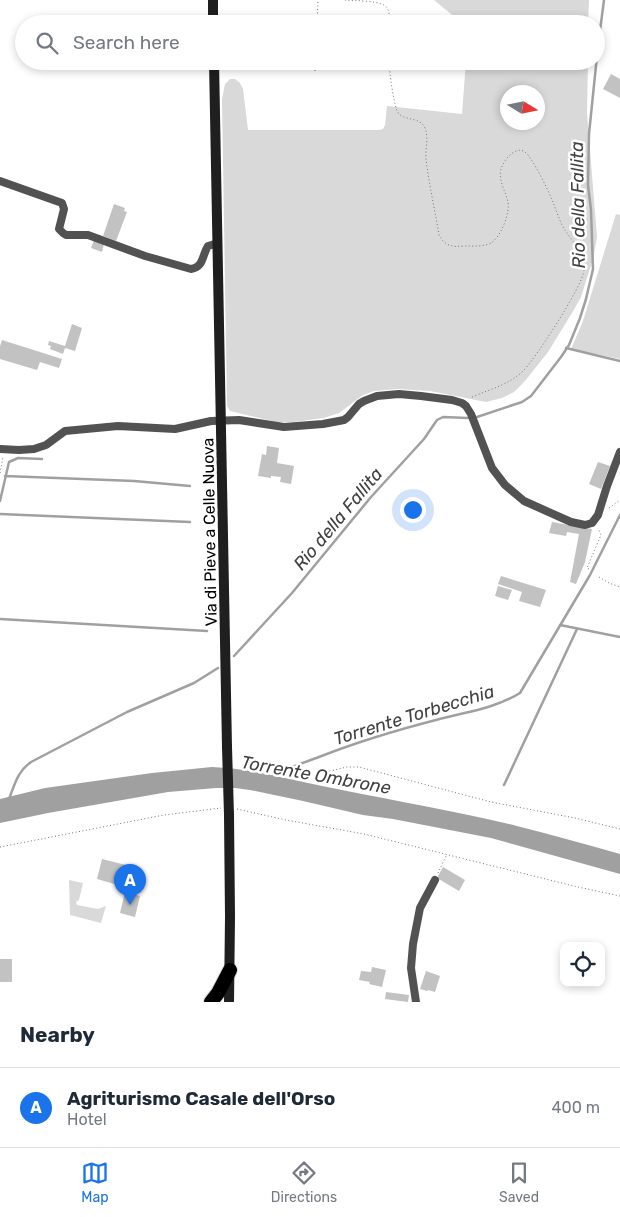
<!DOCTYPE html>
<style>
:root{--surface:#fff;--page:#f2f2f3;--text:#1f2937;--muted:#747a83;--line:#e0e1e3;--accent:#1a73e8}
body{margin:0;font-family:Rubik,sans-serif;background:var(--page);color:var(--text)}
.controls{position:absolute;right:15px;bottom:15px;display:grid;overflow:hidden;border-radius:10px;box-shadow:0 2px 8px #0003}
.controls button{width:45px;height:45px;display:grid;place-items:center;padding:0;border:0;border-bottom:1px solid var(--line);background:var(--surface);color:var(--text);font:25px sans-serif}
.compass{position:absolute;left:500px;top:85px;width:45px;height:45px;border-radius:50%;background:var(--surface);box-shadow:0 2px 8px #0003;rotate:100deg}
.you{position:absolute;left:412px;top:509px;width:18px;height:18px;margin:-12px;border:4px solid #fff;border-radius:50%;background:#1a73e8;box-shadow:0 0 0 8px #1a73e833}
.badge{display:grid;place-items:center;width:32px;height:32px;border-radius:50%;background:var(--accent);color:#fff;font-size:16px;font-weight:700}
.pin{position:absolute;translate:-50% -41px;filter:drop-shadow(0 1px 2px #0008)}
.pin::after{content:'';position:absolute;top:26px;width:18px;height:15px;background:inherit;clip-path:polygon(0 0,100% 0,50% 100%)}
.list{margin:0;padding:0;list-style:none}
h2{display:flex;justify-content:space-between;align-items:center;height:65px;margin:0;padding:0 20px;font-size:21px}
h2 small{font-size:16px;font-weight:400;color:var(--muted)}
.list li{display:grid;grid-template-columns:32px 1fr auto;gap:15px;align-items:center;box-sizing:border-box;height:80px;padding:0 20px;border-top:1px solid var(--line)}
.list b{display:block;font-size:19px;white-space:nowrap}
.list p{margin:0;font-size:16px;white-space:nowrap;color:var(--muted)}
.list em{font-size:16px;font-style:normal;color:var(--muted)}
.icon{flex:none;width:28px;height:28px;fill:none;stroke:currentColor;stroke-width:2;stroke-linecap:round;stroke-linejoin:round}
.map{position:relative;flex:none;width:620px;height:1002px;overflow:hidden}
.search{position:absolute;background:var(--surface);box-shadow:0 2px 8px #0003;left:15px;right:15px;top:15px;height:55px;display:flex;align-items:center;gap:12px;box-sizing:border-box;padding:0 18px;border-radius:28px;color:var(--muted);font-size:19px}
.sheet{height:145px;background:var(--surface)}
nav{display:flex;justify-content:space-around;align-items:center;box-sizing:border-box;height:70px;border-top:1px solid var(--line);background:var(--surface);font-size:14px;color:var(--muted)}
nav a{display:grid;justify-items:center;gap:2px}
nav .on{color:var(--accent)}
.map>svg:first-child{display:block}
.green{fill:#d9d9d9;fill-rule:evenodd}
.water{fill:#a0a0a0}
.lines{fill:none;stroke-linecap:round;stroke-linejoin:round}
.stream{stroke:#a0a0a0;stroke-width:2.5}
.building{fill:#c2c2c2}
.trunk-casing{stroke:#dbdbdb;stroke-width:16}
.path{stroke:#747474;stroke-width:1;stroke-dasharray:1 2.5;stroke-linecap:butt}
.minor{stroke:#525252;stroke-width:8}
.secondary{stroke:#1f1f1f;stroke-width:10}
.trunk{stroke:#000;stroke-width:14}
.secondary-bridge{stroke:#1f1f1f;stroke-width:10}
.labels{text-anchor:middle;stroke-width:5;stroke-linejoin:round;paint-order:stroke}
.street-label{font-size:16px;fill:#000;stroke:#fff}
.water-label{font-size:18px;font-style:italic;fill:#414141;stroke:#fff}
</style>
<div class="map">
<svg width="620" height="1002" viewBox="0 0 620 1002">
<rect width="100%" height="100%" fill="#fff"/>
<!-- green -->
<path class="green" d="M434,0H589L588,24H463Z
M466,61H588L587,113L597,237L593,259L581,297L572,313L548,352L525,381L514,392L502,398L486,402L430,391L398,389L374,391L363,395L339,413L324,418L293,422H276L230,411L227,406L222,99L225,84L230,79H235L240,83L243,89L248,130H379L383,129L385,125L387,106L462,114ZM538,92V122H508V92Z
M616,214L620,215V359L571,349L583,321Z
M69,880L83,883L79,900L76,902L77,905L98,909L106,906L101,923L70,915Z"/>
<!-- water -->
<path class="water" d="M212,767C257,769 298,782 342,790C401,802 460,812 517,826C552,835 586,844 620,854V874L491,838L393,819L363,815L303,801L250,790L235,788H216L168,792L48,813L0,823V799L45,788L152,773Z"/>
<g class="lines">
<!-- stream -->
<path class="stream" d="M566,348L620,361
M477,417L522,402L531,396L561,357L569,345L580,318L586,299L593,269L591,210L588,185L589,134L598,46L604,0
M5,476L134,481L190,486
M0,501L9,462L18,458L42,459
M0,514L190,522
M0,619L207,631
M560,625L620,637
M234,656L292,593L371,497L424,439L437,420L443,417L468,418
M273,776C287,768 303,763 319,757C357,742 397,730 436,720C465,712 494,709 520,693L590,575L620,515
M504,785L577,629
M9,799C15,784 17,772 31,762L127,712L194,683L218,668"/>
</g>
<!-- building -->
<path class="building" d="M611,74L620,79V98L603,89Z
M114,204L125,208L124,211L127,212L116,241L103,236Z
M94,240L104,244L102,252L91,248Z
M72,324L82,328L75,351L65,348L63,354L50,349L51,346L48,345L49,341L65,346Z
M2,340L62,359L59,368L40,362L37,370L0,359V346Z
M267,446L279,448L277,463L294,466L291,484L280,482L281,477L271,476V478L258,476L262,454L266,455Z
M598,462L610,466L601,489L589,484Z
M552,522L592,529L585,562L576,584L570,582L579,534L567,532L566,536L549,533Z
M501,576L546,590L540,607L519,601L522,592L498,584Z
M498,586L512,590L508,600L495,596Z
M102,859L126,865L121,886L97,879Z
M443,867L465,880L459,891L437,878Z
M125,892L140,896L135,917L120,913Z
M0,959H12V982H0Z
M372,967L386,970L382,987L369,984L370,982L359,980L361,971L371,972Z
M426,971L440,976L435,992L428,990L427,991L420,989Z
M386,992L409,995L408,1002L385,999Z"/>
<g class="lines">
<defs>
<path id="trunk" d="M211,1002L218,993L230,970"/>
</defs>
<!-- trunk casing -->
<use href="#trunk" class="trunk-casing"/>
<!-- path -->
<path class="path" d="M345,0C354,1 383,0 387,8C390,12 389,19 389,24
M317,24L318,0
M389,61C389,69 394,110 399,114C407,121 420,117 425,128C429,138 425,149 426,159C429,185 435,210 439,235C446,247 452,247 465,246C473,246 483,247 491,243C501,237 510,213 508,202C506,192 498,181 501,169C504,159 518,142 528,155C538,169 546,186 553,202C556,210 559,219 563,227C571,240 585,254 584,270C584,284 533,363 521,373C506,386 487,390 470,398
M315,71L316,61
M0,473L3,457
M609,508L620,500
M589,569L587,568L601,535L598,528
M599,577L609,583L620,587
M326,772L347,767H359L491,802L575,818L620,829
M237,809L286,820L364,834L578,887L620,896
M0,847L164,815L221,808
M438,873L447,854"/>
<!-- minor -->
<path class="minor" d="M0,181L62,203L64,209L59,229L63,233L66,235H88L145,256L191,269C204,267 202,255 208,246L218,243
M0,449L19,450L34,449L46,445L65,431L118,426L175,429L211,421L239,420L284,427L323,424L344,420L348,417L359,404L364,401L377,396L399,394L421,396L452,400L462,403L466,406L471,414L492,468L505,485L524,501L571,522L585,525L592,523L598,515L607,486L620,452
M416,1002L411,968L413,944L420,908L435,880"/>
<!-- secondary -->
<path class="secondary" d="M213,0V24
M214,61L227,747
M229,815L230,917L229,1002"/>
<!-- trunk -->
<use href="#trunk" class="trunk"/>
<!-- secondary-bridge -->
<path class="secondary-bridge" d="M227,747L229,815"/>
</g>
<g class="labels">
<!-- street labels -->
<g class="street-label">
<text transform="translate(209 532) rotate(-91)" y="6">Via di Pieve a Celle Nuova</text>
</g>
<!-- water labels -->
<g class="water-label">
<text transform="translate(578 205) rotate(-91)" y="6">Rio della Fallita</text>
<text transform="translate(338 519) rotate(-50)" y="6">Rio della Fallita</text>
<text transform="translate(414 715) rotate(-17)" y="6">Torrente Torbecchia</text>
<text transform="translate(316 775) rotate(10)" y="6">Torrente Ombrone</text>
</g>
</g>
</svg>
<div class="controls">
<button><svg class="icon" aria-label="locate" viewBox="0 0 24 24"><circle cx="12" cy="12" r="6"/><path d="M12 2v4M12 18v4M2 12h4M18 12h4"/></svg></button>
</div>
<svg class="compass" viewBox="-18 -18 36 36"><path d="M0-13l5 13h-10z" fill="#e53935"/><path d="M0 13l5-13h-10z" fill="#747a83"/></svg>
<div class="you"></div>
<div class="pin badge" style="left:130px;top:905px">A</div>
<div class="search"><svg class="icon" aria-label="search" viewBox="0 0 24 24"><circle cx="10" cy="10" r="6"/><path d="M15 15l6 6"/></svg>Search here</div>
</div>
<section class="sheet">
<h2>Nearby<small></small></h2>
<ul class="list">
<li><span class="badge">A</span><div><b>Agriturismo Casale dell'Orso</b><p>Hotel</p></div><em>400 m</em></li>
</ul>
</section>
<nav>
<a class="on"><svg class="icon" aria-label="map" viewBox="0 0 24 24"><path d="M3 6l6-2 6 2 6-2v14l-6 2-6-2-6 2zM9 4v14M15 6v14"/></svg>Map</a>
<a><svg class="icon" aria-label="directions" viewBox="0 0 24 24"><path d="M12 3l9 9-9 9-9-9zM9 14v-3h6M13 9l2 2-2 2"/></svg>Directions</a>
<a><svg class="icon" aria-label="saved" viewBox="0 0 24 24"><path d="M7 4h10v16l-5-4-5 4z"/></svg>Saved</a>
</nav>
